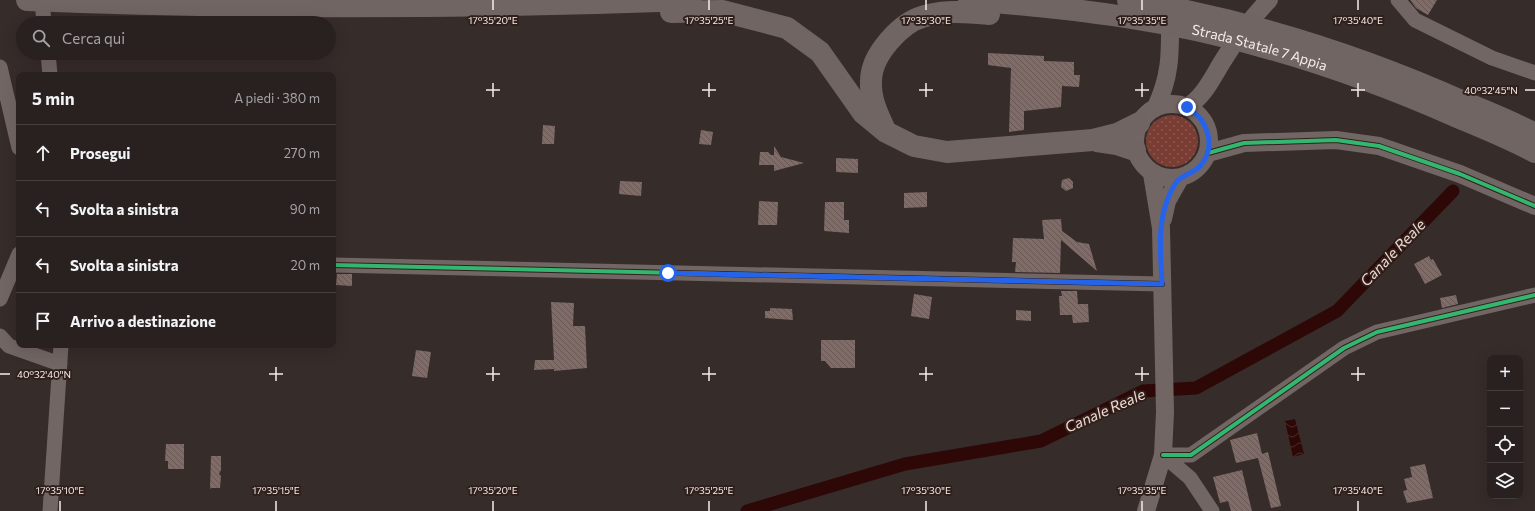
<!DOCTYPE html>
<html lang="it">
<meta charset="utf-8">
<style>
:root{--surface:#282120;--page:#302929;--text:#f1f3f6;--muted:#a5a3a5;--line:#443e3e}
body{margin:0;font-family:Commissioner,sans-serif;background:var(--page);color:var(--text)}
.controls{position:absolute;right:12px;bottom:12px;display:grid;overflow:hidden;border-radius:8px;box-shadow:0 4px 16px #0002}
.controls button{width:36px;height:36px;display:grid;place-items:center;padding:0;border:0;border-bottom:1px solid var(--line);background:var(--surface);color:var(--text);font:20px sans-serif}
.stop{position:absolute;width:12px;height:12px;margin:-9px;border:3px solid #2563eb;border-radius:50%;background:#fff}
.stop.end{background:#2563eb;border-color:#fff;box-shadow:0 1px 4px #0008}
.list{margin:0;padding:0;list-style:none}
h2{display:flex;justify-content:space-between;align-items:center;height:52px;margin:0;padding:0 16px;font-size:17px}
h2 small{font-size:13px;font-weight:400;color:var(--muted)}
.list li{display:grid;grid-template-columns:26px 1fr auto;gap:12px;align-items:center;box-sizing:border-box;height:56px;padding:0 16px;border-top:1px solid var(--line)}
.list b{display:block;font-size:15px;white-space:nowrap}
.list em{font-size:13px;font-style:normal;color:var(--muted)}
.icon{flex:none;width:22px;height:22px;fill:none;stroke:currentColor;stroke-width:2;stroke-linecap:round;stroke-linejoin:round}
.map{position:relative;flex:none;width:1535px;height:511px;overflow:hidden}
.search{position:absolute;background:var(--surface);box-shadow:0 4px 16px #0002;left:16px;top:16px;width:320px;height:44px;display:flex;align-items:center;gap:10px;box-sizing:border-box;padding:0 14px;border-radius:22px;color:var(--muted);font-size:15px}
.panel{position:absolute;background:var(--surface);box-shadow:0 4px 16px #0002;left:16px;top:72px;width:320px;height:276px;border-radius:8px}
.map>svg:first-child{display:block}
.grass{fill:url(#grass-dots)}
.water{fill:url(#water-waves)}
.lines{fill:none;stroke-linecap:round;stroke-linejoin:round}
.canal{stroke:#2d0806;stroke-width:13}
.building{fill:url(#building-back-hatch)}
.minor{stroke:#726664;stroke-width:15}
.tertiary{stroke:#726664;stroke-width:18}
.trunk{stroke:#706562;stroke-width:22}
.cycleway-casing{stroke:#30201c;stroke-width:6}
.cycleway{stroke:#33b770;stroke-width:4}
.route{stroke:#2563eb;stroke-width:5}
.ticks{fill:none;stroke:#f7ebe9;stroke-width:1.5}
.labels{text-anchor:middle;stroke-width:4;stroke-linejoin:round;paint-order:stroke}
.street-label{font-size:14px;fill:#f7ebe9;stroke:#30201c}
.water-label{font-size:15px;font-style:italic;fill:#f1d9d3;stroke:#30201c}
.ticks-label{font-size:10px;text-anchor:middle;fill:#f7ebe9;stroke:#30201c;stroke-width:4;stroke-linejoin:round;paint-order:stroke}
</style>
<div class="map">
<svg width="1535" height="511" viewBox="0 0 1535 511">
<defs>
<pattern id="grass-dots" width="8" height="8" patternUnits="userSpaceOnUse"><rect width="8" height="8" fill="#793d33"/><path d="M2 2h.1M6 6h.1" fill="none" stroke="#8d5951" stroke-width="1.8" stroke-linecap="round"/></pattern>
<pattern id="water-waves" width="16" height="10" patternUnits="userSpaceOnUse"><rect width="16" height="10" fill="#2d0806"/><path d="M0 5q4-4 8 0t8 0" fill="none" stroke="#4c2c2a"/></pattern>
<pattern id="building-back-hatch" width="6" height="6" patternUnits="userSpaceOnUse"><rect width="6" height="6" fill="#816b67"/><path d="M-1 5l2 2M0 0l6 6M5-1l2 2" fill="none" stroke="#665856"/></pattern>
</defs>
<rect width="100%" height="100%" fill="#362c2a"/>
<!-- grass -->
<path class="grass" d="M1146 141a26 26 0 1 1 52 0a26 26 0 1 1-52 0Z"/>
<!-- water -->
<path class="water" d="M1295,419L1304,454L1293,457L1285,421Z"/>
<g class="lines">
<!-- canal -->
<path class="canal" d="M747,511L905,464L1041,441L1143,391L1196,388L1337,311L1453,191"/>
</g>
<!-- building -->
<path class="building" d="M1410,0H1437L1428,15L1416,8Z
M988,53L1044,56V61L1074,62V75H1080L1079,87L1062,86L1061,107L1024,111V130L1009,132L1011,68L988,65Z
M543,125L555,126L554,144H542Z
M701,130L713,132L711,145L699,144Z
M774,146L781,157L804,163L774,171V165H759L760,152H768L771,155H774Z
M836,158L858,159V173L836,172Z
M1069,178L1073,182V188L1066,191L1061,187L1062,180Z
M620,181L642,182L641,196L619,194Z
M927,192V207L904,208V193Z
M759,201L778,202L777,225H758Z
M825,202H844V220H849V233L824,231Z
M1061,219L1062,231L1077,242L1089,244L1097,271L1061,240L1060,273L1015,272L1016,262H1012L1013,238L1044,239L1042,220Z
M1429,256L1431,260L1433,259L1442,275L1425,284L1414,264Z
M337,274H352V286L336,285Z
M1061,291H1077L1078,304H1088L1089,322L1073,323L1072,315H1060L1059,296H1062Z
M914,294L932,297L929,319L911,316Z
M1456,295L1458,304L1442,308L1440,298Z
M551,302L574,303L573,326H585L587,368L554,371V369L534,370L535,360H554Z
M770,308L792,309L793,320L765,318V311H770Z
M1016,310L1031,311V321L1016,320Z
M821,340H855V368H831L825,361H821Z
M416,350L431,352L427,378L412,376Z
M1257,433L1262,454L1268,452L1281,506L1271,508L1258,458L1236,463L1230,440Z
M166,444H184V469H168V461H165Z
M211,456H221V470L219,474L221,476L220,488H211L210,489Z
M1425,464L1433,498L1407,503L1403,491L1407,490L1404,479L1412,477L1410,467Z
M1242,470L1252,511H1231L1228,501L1220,503L1213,477Z"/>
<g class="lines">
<!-- minor -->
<path class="minor" d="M42,0L44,23
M1398,0L1415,20L1492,58L1535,73
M48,53L50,75
M0,67L19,148
M333,265L1162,284
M0,299L19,254
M0,336L9,346L60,364
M1163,455H1191L1344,348L1377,332L1535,295
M1163,455L1190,478L1212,511
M50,511L61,345"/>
<!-- tertiary -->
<path class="tertiary" d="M1135 141a37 37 0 1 1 74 0a37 37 0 1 1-74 0Z
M1156,107C1172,73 1170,49 1170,13
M1187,107C1205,96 1213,76 1224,59C1237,38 1252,17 1269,0
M1208,153L1244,143L1336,140L1379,146L1460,174L1535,206
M1163,219L1167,201L1180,178
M1146,511L1163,455L1165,412L1161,228L1152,174"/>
<!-- trunk -->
<g class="trunk">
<path d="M27,0C248,9 470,8 691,0"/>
<path id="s1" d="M969,0C1021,4 1074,9 1125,17C1238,34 1351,70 1455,116C1482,127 1509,138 1535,152"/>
<path d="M1128,0C1244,19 1359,55 1466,103C1489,113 1513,122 1535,134"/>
<path d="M671,12L722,11L787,28L820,52L863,113L886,132L914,146L947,152L1093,140L1117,134L1139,123"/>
<path d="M884,128C877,113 870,98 871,81C871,55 901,22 925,16C947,10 967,12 989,14"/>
<path d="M1097,141L1117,144L1135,150"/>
</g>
<defs>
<path id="cycleway" d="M1208,153L1244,143L1336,140L1379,146L1460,174L1535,206
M333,265L1162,284
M1163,455H1191L1344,348L1377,332L1535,295"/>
</defs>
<!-- cycleway casing -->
<use href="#cycleway" class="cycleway-casing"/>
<!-- cycleway -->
<use href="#cycleway" class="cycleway"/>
</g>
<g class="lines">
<!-- route -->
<path class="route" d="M668,273L1162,284C1161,257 1157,227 1167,201C1169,195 1175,181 1181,178C1188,173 1195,172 1201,165C1217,145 1207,119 1187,107"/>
</g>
<!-- ticks -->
<path class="ticks" d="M493,0V10M709,0V10M926,0V10M1142,0V10M1358,0V10M493,83V97M709,83V97M926,83V97M1142,83V97M1358,83V97M486,90H500M702,90H716M919,90H933M1135,90H1149M1351,90H1365M1525,90H1535M276,367V381M493,367V381M709,367V381M926,367V381M1142,367V381M1358,367V381M0,374H10M269,374H283M486,374H500M702,374H716M919,374H933M1135,374H1149M1351,374H1365M60,501V511M276,501V511M493,501V511M709,501V511M926,501V511M1142,501V511M1358,501V511"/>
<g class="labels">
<!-- street labels -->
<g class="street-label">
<text dy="5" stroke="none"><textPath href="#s1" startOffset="295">Strada Statale 7 Appia</textPath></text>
</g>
<!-- water labels -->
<g class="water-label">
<text transform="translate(1393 253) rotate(-46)" y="5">Canale Reale</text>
<text transform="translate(1105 411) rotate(-24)" y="5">Canale Reale</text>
</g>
</g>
<g class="ticks-label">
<text x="493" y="24">17°35'20"E</text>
<text x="709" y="24">17°35'25"E</text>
<text x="926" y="24">17°35'30"E</text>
<text x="1142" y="24">17°35'35"E</text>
<text x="1358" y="24">17°35'40"E</text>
<text x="1491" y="94">40°32'45"N</text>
<text x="44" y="378">40°32'40"N</text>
<text x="60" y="494">17°35'10"E</text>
<text x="276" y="494">17°35'15"E</text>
<text x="493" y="494">17°35'20"E</text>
<text x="709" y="494">17°35'25"E</text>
<text x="926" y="494">17°35'30"E</text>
<text x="1142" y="494">17°35'35"E</text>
<text x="1358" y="494">17°35'40"E</text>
</g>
</svg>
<div class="controls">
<button>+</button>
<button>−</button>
<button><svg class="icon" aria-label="locate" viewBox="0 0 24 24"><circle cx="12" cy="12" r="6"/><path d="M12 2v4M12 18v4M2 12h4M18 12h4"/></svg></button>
<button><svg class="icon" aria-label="layers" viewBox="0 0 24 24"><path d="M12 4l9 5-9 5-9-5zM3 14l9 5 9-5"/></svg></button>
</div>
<div class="stop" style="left:668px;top:273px"></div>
<div class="stop end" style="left:1187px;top:107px"></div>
<div class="search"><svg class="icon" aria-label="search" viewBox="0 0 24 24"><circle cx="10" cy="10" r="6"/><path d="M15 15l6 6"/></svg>Cerca qui</div>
<section class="panel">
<h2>5 min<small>A piedi · 380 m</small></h2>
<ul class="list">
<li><svg class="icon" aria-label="ahead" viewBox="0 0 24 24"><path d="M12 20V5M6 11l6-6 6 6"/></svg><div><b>Prosegui</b></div><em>270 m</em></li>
<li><svg class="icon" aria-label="left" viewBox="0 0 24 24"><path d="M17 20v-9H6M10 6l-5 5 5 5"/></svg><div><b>Svolta a sinistra</b></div><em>90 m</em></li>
<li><svg class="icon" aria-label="left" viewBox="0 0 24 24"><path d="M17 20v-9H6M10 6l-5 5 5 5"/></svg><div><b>Svolta a sinistra</b></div><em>20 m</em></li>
<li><svg class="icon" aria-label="arrive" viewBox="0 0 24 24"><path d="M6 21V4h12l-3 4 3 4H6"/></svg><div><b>Arrivo a destinazione</b></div></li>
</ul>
</section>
</div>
